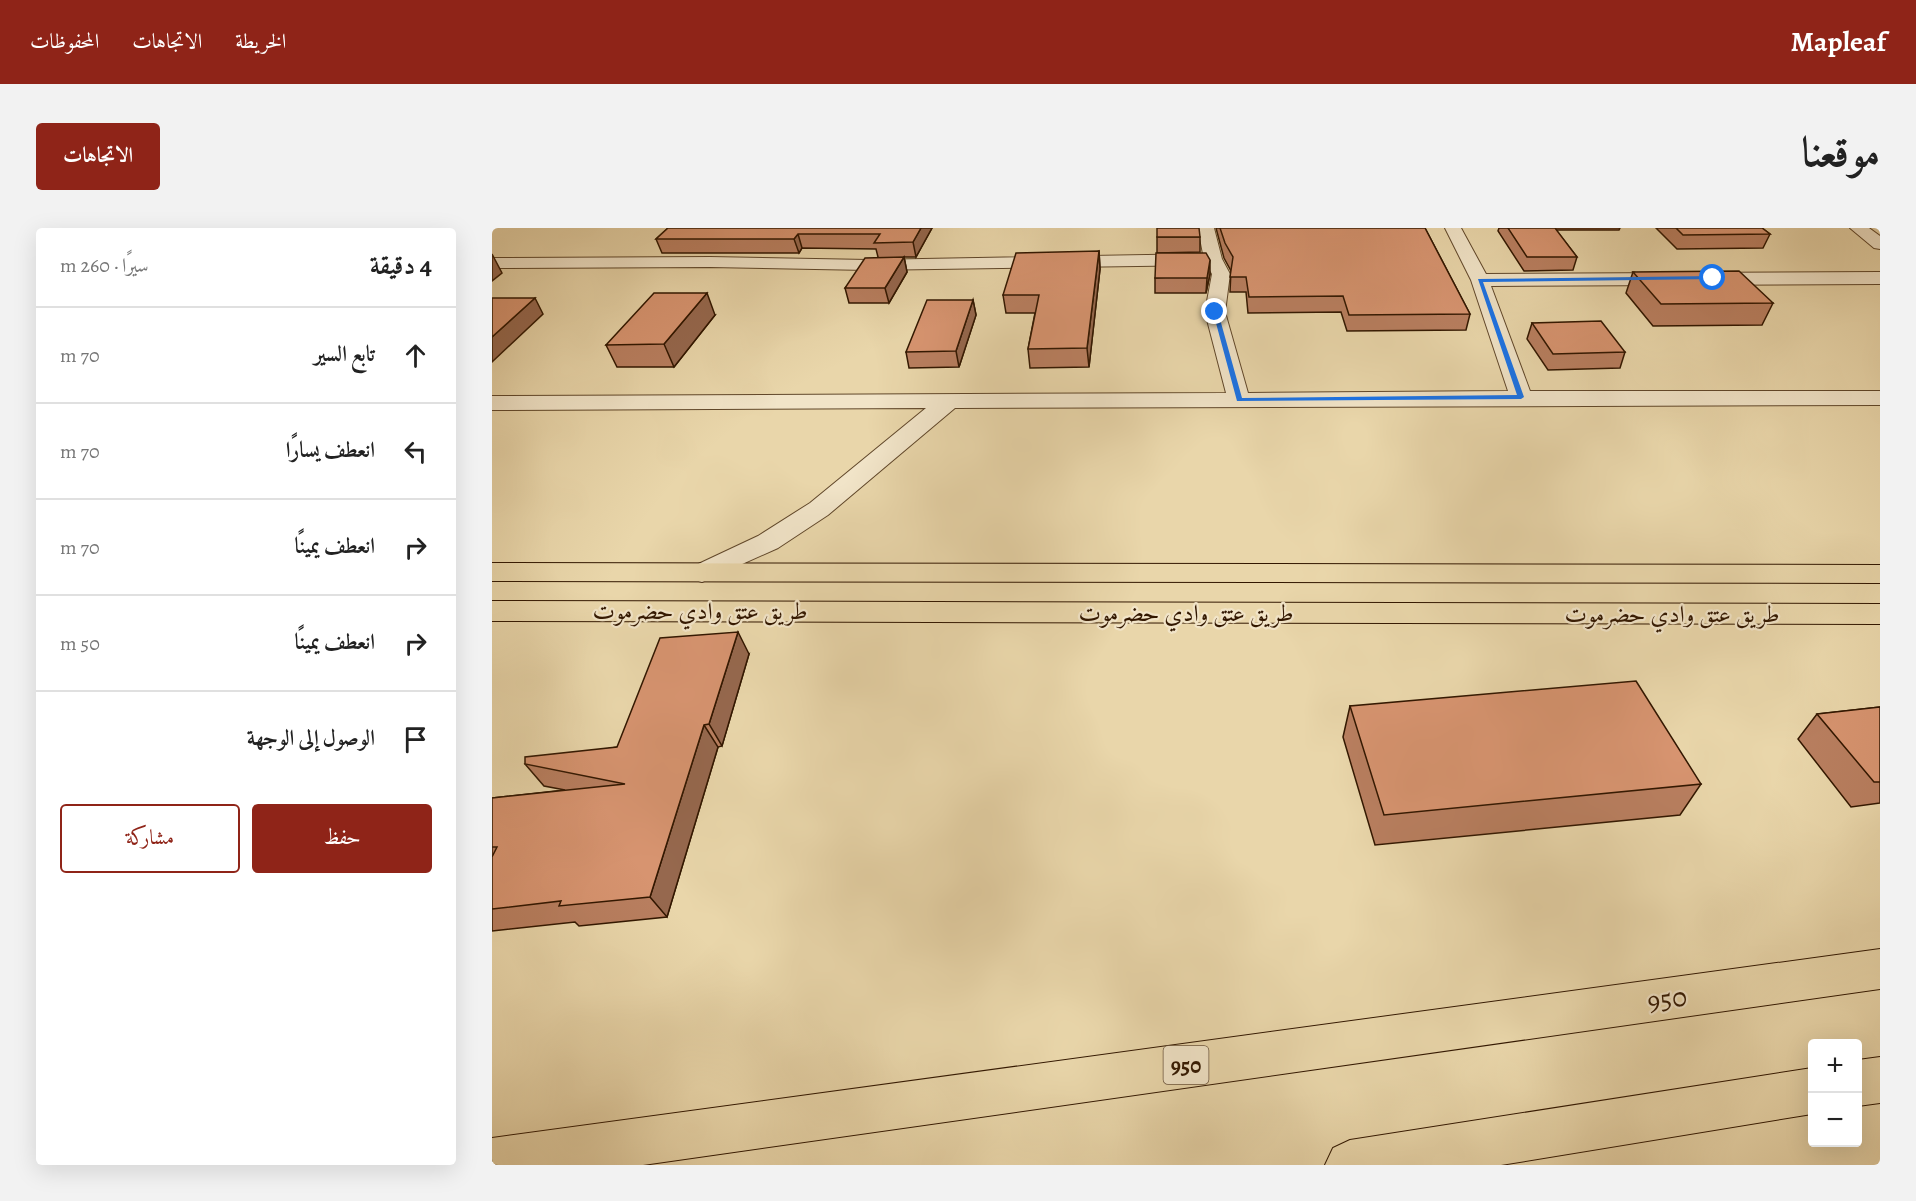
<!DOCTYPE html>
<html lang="ar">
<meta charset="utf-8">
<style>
:root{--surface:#fff;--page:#f2f2f2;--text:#222;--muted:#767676;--line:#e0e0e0;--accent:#8f2418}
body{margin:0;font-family:Alegreya,Amiri,serif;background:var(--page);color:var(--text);direction:rtl}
.controls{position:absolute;right:18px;bottom:18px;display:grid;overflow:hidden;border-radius:6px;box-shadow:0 6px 24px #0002}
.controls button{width:54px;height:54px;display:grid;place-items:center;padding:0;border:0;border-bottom:2px solid var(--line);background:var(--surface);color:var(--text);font:30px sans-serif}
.stop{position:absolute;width:18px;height:18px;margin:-14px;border:4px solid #1a73e8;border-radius:50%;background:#fff}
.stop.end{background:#1a73e8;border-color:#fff;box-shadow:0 2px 6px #0008}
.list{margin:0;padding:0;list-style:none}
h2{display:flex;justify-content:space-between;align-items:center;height:78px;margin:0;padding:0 24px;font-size:26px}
h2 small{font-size:20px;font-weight:400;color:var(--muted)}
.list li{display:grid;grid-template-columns:39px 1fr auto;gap:18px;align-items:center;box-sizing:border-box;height:96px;padding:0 24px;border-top:2px solid var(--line)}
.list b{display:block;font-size:22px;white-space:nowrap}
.list em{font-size:20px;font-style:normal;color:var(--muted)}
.actions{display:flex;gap:12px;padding:18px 24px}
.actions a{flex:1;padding:14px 0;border:2px solid var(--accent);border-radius:6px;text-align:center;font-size:21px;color:var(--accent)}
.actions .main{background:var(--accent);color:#fff}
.icon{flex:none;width:33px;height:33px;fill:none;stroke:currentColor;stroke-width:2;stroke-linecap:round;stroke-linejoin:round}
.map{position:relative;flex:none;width:1388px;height:937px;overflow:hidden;direction:ltr;border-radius:6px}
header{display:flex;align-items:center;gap:36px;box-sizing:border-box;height:84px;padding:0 30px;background:var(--accent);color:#fff}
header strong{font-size:28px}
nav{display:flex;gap:33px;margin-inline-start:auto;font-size:21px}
.intro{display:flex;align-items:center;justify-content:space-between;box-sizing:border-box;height:144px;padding:0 36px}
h1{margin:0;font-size:42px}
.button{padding:15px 27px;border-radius:6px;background:var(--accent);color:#fff;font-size:21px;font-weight:700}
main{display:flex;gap:36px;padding:0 36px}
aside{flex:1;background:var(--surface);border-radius:6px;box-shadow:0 6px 24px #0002}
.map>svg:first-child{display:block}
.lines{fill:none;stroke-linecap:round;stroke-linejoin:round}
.minor-casing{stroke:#60472a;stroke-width:2}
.primary-casing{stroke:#321700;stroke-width:2}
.minor{fill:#f1e4c8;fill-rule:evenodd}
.primary{fill:#e9d6aa;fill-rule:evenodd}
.wall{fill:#b97f60;stroke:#321700;stroke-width:1.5}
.shaded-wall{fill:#96684e;stroke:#321700;stroke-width:1.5}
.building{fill:#d79470;stroke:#321700;stroke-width:1.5}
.route{fill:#1a73e8}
.labels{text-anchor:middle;stroke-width:4.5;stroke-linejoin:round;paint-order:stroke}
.shield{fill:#f1e4c8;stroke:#6b543c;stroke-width:1.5}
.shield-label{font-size:22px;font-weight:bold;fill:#321700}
.street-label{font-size:24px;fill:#321700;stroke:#f1e4c8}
.near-street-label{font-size:28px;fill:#321700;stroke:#f1e4c8}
</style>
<header>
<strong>Mapleaf</strong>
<nav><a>الخريطة</a><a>الاتجاهات</a><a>المحفوظات</a></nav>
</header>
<div class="intro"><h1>موقعنا</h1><a class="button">الاتجاهات</a></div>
<main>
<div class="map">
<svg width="1388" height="937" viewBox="0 0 1388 937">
<rect width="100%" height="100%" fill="#e9d6aa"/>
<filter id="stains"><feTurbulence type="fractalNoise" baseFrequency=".00333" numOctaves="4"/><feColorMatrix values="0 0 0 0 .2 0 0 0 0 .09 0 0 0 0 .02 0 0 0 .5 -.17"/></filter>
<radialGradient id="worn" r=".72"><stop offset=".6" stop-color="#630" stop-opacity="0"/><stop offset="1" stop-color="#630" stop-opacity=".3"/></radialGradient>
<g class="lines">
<defs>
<path id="minor" d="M706,0H722L730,31L738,46L733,84L756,165L1016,163L979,52L953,0H969L994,46L1388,44V56L999,58L1038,163H1388V177L463,180L336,287L286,320L210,354L200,351L196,345L200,339L266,308L318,275L434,180L0,182V168L734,165L713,84L720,46L715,37L376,42L218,39L0,40V30L218,29L376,32L711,26Z
M1358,0H1377L1388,8V21L1382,20Z"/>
<path id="primary" d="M0,335L1388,337V355L0,353Z
M0,373L1388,376V396L0,393Z
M1388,721V761L151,937H0V910Z
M1388,829V875L1366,878V832Z
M1320,840V886L1009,937H833L841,920L858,912Z"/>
</defs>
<!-- minor casing -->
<use href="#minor" class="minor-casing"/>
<!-- primary casing -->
<use href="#primary" class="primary-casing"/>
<!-- minor -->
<use href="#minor" class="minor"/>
<!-- primary -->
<use href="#primary" class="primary"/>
</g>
<!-- wall -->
<path class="wall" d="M176,0H440L424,29H412L415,44L397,75H357L353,60L386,29L384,21L310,20L307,25H170L164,11Z
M724,0H933L978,86L974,102L855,103L849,84L756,85L754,64H738L739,43L732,30Z
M1007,0H1128L1127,2H1064L1085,29L1081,42L1032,43L1006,3Z
M1164,0H1270L1278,6L1271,20L1185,21Z
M665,9H708V24L665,25Z
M607,23L608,41L597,139L538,140L536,121L543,85H514L511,67Z
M1141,44L1281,75L1270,97L1161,98L1134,65Z
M718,46L714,65H663V50Z
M481,72L484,87L467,139L417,140L414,124Z
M223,87L182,139H125L114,117Z
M1040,95L1133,124L1128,140L1056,142L1035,111Z
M257,426L230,518L226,519L175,689L87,698L83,694L0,703V570L73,562L52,558L33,536L125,519Z
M858,478L1209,556L1188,587L883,617L851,509Z
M1388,479V575L1359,579L1306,511L1325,486Z"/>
<!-- shaded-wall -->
<path class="shaded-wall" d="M429,0H440L424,29L421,14Z
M306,6L310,20L307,25L302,11Z
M607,23L608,41L597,139L595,120Z
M0,26L10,45L0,53Z
M412,29L415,44L397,75L393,60Z
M718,32V46L714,65L715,50Z
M215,65L223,87L182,139L172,116Z
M43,70L51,86L0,134V109Z
M481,72L484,87L467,139L464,123Z
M246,404L257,426L230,518L217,496Z
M212,497L226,519L175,689L158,669Z"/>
<!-- building -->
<path class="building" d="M176,0H429L421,14L382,15L388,6H306L302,11H164Z
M665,0H707L708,9H665Z
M728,0H933L978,86L857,87L851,68L757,69L754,49H738L741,29L733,15Z
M1016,0H1063L1085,29H1035Z
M1184,0H1270L1278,6L1191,7Z
M607,23L595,120L536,121L547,67H511L524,25Z
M664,25H714L718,32L715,50H663Z
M412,29L393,60H353L373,30Z
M1247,43L1281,75L1169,76L1141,44Z
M162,65H215L172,116L114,117Z
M0,70H43L0,109Z
M435,72H481L464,123L414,124Z
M1109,93L1133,124L1061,126L1040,95Z
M246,404L217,496L212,497L158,669L67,678L69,673L0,681V629L5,619H0V570L133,556L33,536V529L125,519L168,410Z
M1144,453L1209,556L892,587L858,478Z
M1388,479V554H1382L1325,486Z"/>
<!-- route -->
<path class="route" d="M1221,48L1223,51L991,54L1032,169L1029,171L745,173L721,84H726L750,170L1025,167L986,51Z"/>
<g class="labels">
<!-- shield labels -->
<rect class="shield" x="671.5" y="818" width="45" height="38" rx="4.5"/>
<g class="shield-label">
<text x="694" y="845">950</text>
</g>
<!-- street labels -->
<g class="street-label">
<text x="208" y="391">طريق عتق وادي حضرموت</text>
<text x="694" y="393">طريق عتق وادي حضرموت</text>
<text x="1180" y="394">طريق عتق وادي حضرموت</text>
</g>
<!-- near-street labels -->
<g class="near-street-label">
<text transform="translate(1175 770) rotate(-8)" y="10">950</text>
</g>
</g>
<rect width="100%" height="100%" filter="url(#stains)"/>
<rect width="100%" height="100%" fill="url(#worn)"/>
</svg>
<div class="controls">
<button>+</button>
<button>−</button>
</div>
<div class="stop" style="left:1221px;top:50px"></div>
<div class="stop end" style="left:723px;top:84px"></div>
</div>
<aside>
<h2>4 دقيقة<small>سيرًا · 260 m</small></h2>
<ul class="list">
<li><svg class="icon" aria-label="ahead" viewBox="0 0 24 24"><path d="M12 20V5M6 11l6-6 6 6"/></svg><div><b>تابع السير</b></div><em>70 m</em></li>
<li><svg class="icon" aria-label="left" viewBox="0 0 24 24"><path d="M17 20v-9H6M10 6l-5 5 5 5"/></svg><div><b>انعطف يسارًا</b></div><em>70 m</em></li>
<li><svg class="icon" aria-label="right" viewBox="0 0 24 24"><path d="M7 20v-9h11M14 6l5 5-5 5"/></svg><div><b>انعطف يمينًا</b></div><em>70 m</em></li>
<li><svg class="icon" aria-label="right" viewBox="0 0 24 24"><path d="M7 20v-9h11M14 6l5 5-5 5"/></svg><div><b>انعطف يمينًا</b></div><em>50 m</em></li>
<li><svg class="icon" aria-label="arrive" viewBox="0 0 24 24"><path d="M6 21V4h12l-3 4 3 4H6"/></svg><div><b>الوصول إلى الوجهة</b></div></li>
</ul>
<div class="actions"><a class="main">حفظ</a><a>مشاركة</a></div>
</aside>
</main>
